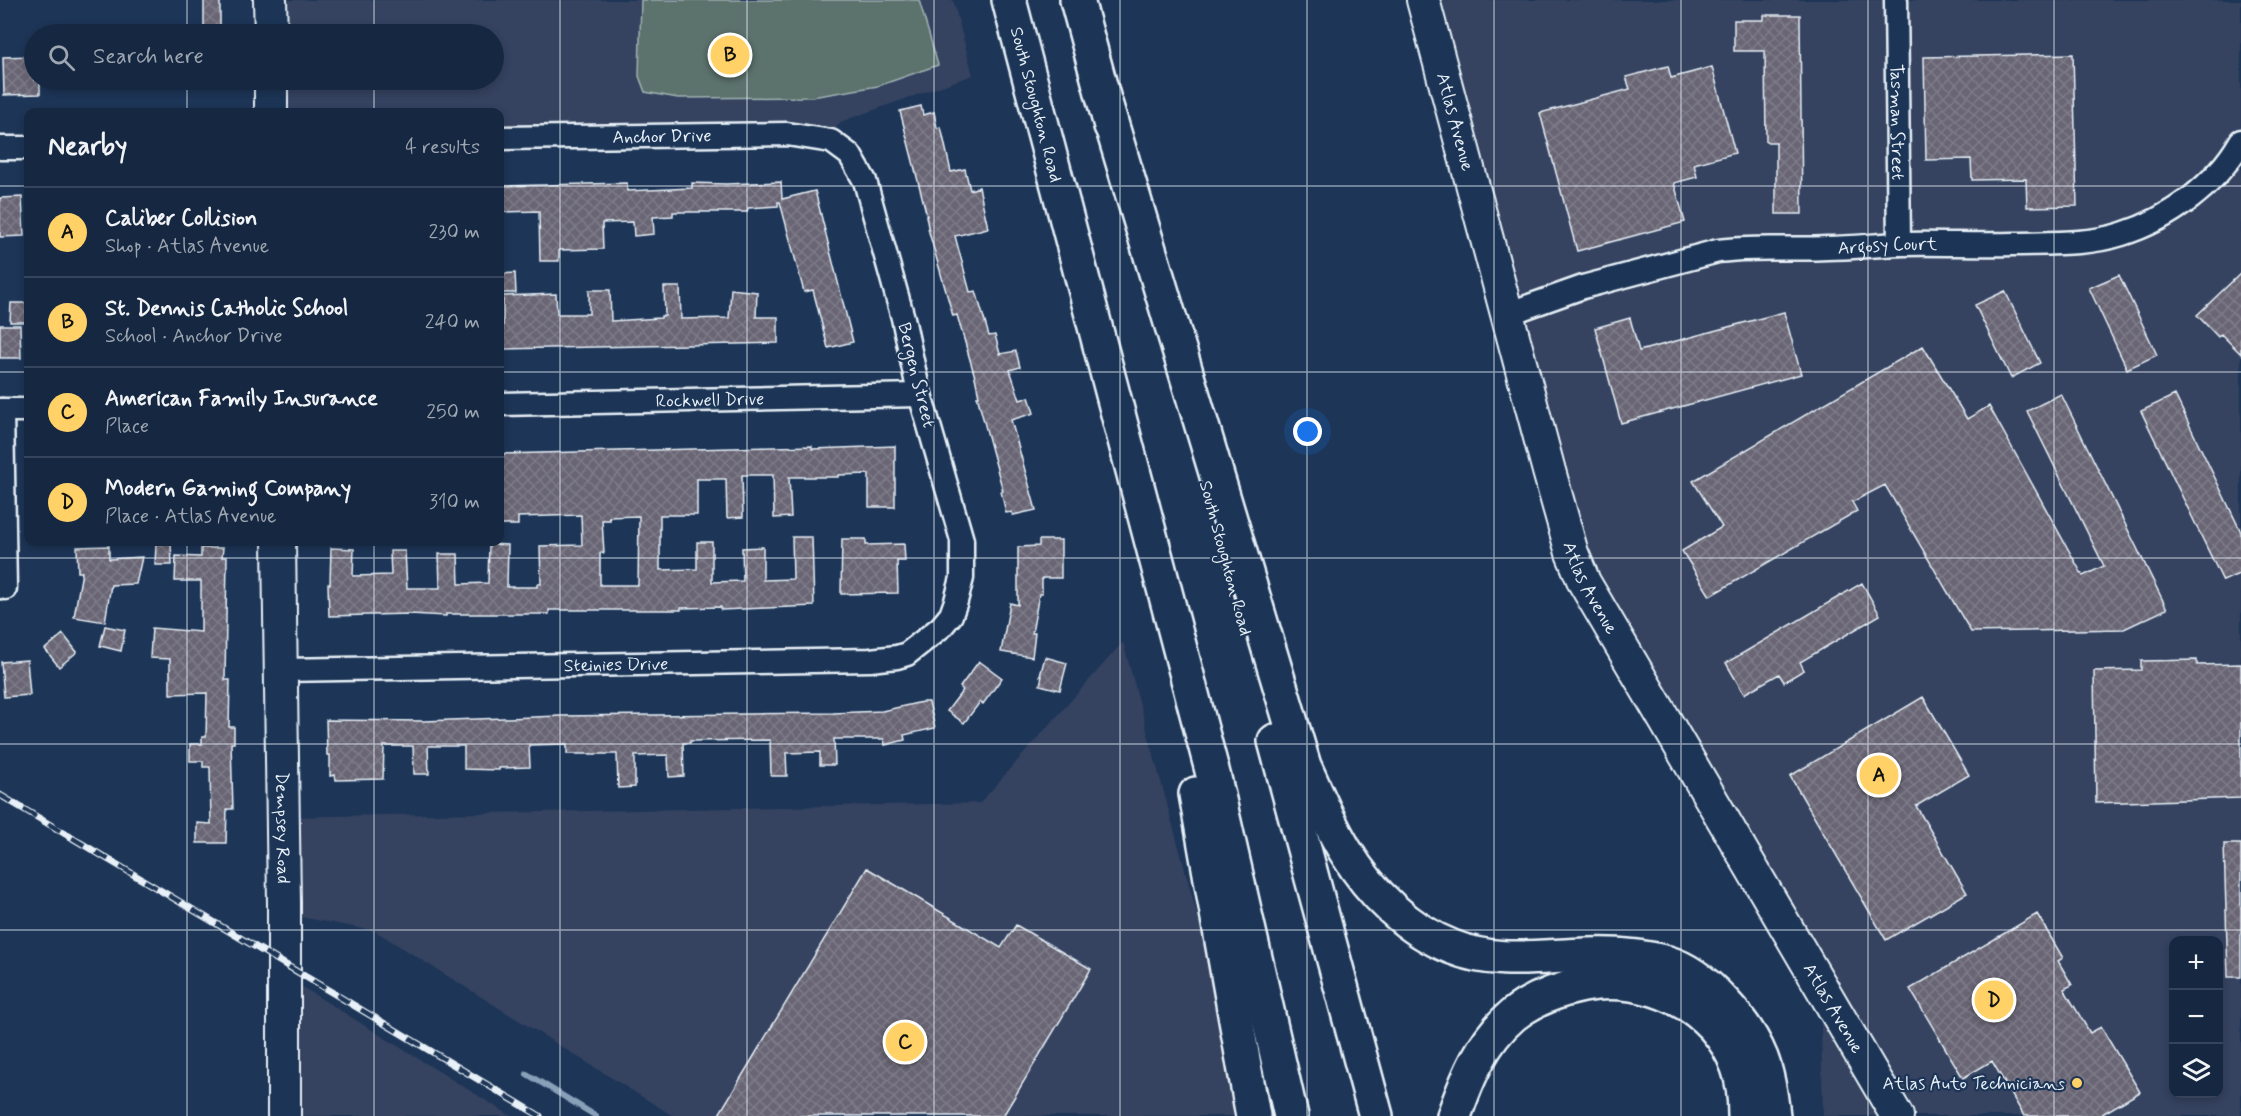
<!DOCTYPE html>
<meta charset="utf-8">
<style>
:root{--surface:#162841;--page:#1f3048;--text:#f1f3f6;--muted:#9ea6b1;--line:#35445a;--accent:#ffd166}
body{margin:0;font-family:Mynerve,sans-serif;background:var(--page);color:var(--text)}
.controls{position:absolute;right:18px;bottom:18px;display:grid;overflow:hidden;border-radius:12px;box-shadow:0 3px 9px #0003}
.controls button{width:54px;height:54px;display:grid;place-items:center;padding:0;border:0;border-bottom:2px solid var(--line);background:var(--surface);color:var(--text);font:30px sans-serif}
.you{position:absolute;left:1308px;top:432px;width:21px;height:21px;margin:-15px;border:4px solid #fff;border-radius:50%;background:#1a73e8;box-shadow:0 0 0 9px #1a73e833}
.badge{display:grid;place-items:center;width:39px;height:39px;border-radius:50%;background:var(--accent);color:#111;font-size:20px;font-weight:700}
.pin{position:absolute;translate:-50% -50%;border:3px solid #fff;box-shadow:0 2px 6px #0006}
.list{margin:0;padding:0;list-style:none}
h2{display:flex;justify-content:space-between;align-items:center;height:78px;margin:0;padding:0 24px;font-size:26px}
h2 small{font-size:20px;font-weight:400;color:var(--muted)}
.list li{display:grid;grid-template-columns:39px 1fr auto;gap:18px;align-items:center;box-sizing:border-box;height:90px;padding:0 24px;border-top:2px solid var(--line)}
.list b{display:block;font-size:22px;white-space:nowrap}
.list p{margin:0;font-size:20px;white-space:nowrap;color:var(--muted)}
.list em{font-size:20px;font-style:normal;color:var(--muted)}
.icon{flex:none;width:33px;height:33px;fill:none;stroke:currentColor;stroke-width:2;stroke-linecap:round;stroke-linejoin:round}
.map{position:relative;flex:none;width:2241px;height:1116px;overflow:hidden}
.search{position:absolute;background:var(--surface);box-shadow:0 3px 9px #0003;left:24px;top:24px;width:480px;height:66px;display:flex;align-items:center;gap:15px;box-sizing:border-box;padding:0 21px;border-radius:33px;color:var(--muted);font-size:22px}
.panel{position:absolute;background:var(--surface);box-shadow:0 3px 9px #0003;left:24px;top:108px;width:480px;height:438px;border-radius:12px}
.map>svg:first-child{display:block}
.built{fill:#344360;fill-rule:evenodd}
.grass{fill:#5c726d;stroke:#a2b2b2;stroke-width:1.5}
.lines{fill:none;stroke-linecap:round;stroke-linejoin:round}
.stream{stroke:#89a0b9;stroke-width:6}
.building{fill:url(#building-cross-hatch);stroke:#e8f1f8;stroke-width:1.5;fill-rule:evenodd}
.street-casing{stroke:#e8f1f8;stroke-width:27}
.secondary-casing{stroke:#e8f1f8;stroke-width:36}
.primary-casing{stroke:#e8f1f8;stroke-width:38}
.street{stroke:#1d3557;stroke-width:22}
.secondary{stroke:#1d3557;stroke-width:32}
.primary{stroke:#1d3557;stroke-width:33}
.rail-casing{stroke:#e8f1f8;stroke-width:7}
.rail{stroke:#1d3557;stroke-width:4.5;stroke-dasharray:14;stroke-linecap:butt}
.grid{fill:none;stroke:#e8f1f8;stroke-width:1.5;stroke-opacity:0.55}
.poi-dot{fill:#ffd166;stroke:#1d3557;stroke-width:2}
.labels{text-anchor:middle;stroke-width:4.5;stroke-linejoin:round;paint-order:stroke}
.street-label{font-size:18px;fill:#e8f1f8;stroke:#1d3557}
.poi-label{font-size:18px;fill:#e8f1f8;stroke:#1d3557;text-anchor:end}
</style>
<div class="map">
<svg width="2241" height="1116" viewBox="0 0 2241 1116">
<defs>
<pattern id="building-cross-hatch" width="8" height="8" patternUnits="userSpaceOnUse" patternTransform="scale(1.5)"><rect width="8" height="8" fill="#696574"/><path d="M0 0l8 8M0 8l8-8" fill="none" stroke="#7e7c89"/></pattern>
</defs>
<rect width="100%" height="100%" fill="#1d3557"/>
<filter id="ink" filterUnits="userSpaceOnUse"><feTurbulence type="fractalNoise" baseFrequency=".0167" numOctaves="2"/><feDisplacementMap in="SourceGraphic" scale="12" xChannelSelector="R" yChannelSelector="G"/><feConvolveMatrix kernelMatrix="1 2 1 2 8 2 1 2 1" color-interpolation-filters="sRGB"/></filter>
<g filter="url(#ink)">
<!-- built -->
<path class="built" d="M270,0H953L973,75L843,121L824,139L500,138V112H271V80H494V34H271Z
M1423,0H2241V1116H1823L1820,987L1584,582ZM2174,940H2218V1094H2174Z
M1123,642L1252,1116H673L375,931L284,914V817L980,803Z
M283,975L511,1116H284Z"/>
<!-- grass -->
<path class="grass" d="M641,0H919L938,65L878,86L812,97L678,98L645,92L639,76Z"/>
<g class="lines">
<!-- stream -->
<path class="stream" d="M527,1074L596,1116"/>
</g>
<!-- building -->
<path class="building" d="M204,0H220V27H204Z
M1764,15H1800L1802,214H1776V142H1766L1765,51H1734V20H1764Z
M2073,54L2077,206L2027,207L2026,179L1972,180L1971,159L1926,160L1924,57Z
M34,56V80H40V94L4,95L3,57Z
M1668,66L1671,78L1712,67L1735,153L1694,164L1697,177L1674,183L1685,222L1577,251L1540,113L1630,89L1626,77Z
M921,106L923,115L934,112L937,128L941,127L951,172L965,169L970,190L979,187L988,228L955,236L970,292L976,291L989,336L995,335L1000,354L1016,351L1020,367L1010,370L1020,400L1029,397L1034,413L1011,420L1036,510L1013,515L1012,512L1006,513L1001,491H1003L977,396H979L975,377L957,315L953,316L929,232L926,216H927L900,111Z
M781,182L782,199L815,191L853,342L828,348L813,290L804,292L780,202H778V206L748,208L747,212H673V216L653,217L654,234L634,236L633,222L602,223L603,249L559,250V261H540L539,211L503,212L502,186L627,183V191L692,188V183L726,184Z
M22,197L24,236L0,237V198Z
M515,273L516,293H500V274Z
M2241,273V354L2221,334L2218,337L2197,315Z
M2119,275L2157,355L2127,369L2089,288Z
M664,287H680L681,319L729,318L731,289L757,292L756,317H778V343L503,349V296L556,294L557,314H589V290H610L611,321L661,318V316H665Z
M2005,291L2040,363L2011,378L1975,305Z
M11,303H27V322H10Z
M1784,312L1801,374L1621,423L1595,328L1630,318L1639,351Z
M0,325H20L21,358H0Z
M1923,346L1967,419L1989,406L2083,576L2104,566L2027,411L2061,394L2167,609L2124,629L1971,632L1885,485L1852,502L1857,511L1710,596L1682,551L1722,527L1693,481Z
M2175,395L2241,532V573L2223,581L2141,411Z
M812,446V449L895,446V507H869V474L838,475V477H789L791,517L774,518L773,475H742L743,517L727,518L726,479H697V515H660V570L697,569V542H712V582L743,581L742,548L763,547V580L793,579L792,537H812L814,606L721,610V607L681,608V610H549V614H446V616L410,614L329,616L328,584H330L331,548L354,549L353,576L391,575L390,551H405L407,588H440L439,554H458L459,584L488,583L489,544L508,545L507,587H537V584H541L540,546L582,545L581,515L518,517V525H500V454ZM639,516L638,585H600V553H604L602,520H610L609,517Z
M842,539H866V545L904,544L905,561H897L898,593L841,594Z
M1039,540H1061V578H1042V594H1039L1032,633H1035L1032,657L1001,652L1010,603L1018,605V547L1039,546Z
M171,543L172,565H155L156,544Z
M109,546V559L142,557L136,584L111,585L105,622L74,617L82,572H78L77,547Z
M201,548H223L222,557H227L225,680H230L229,727H234V743H231L233,809H227L226,843H197V823L211,824L210,767H203V761H190V744H202V737H206L207,693L170,694V659L150,658L152,628L201,632V581H175L176,556L201,557Z
M1862,583L1880,615L1800,662L1804,670L1784,682L1779,674L1744,694L1726,663Z
M105,626L125,630L121,651L100,646Z
M63,634L77,652L59,667L45,649Z
M1045,657L1067,663L1060,690L1040,685L1042,676H1040Z
M27,660L30,695L4,697L1,662Z
M2197,660V665L2241,664V798L2096,803L2094,671L2141,670V661Z
M979,661L1002,678L983,704L980,702L964,723L947,711L963,690L960,687Z
M1923,697L1969,775L1916,806L1967,893L1886,940L1790,776Z
M922,702H929L935,728L904,735L905,740L885,745L884,739H834L835,765H820V752L786,753L787,776H771L770,740L690,741V743H683L684,776L669,777L668,755L635,756V787L618,788L617,754H567V744L529,745L530,767L499,768V770L464,769V746H428L429,774H414L413,746H384L383,779L336,780L335,775L330,776V755H327L326,720L424,721L560,716L833,713L882,711Z
M2224,844H2241V977H2228Z
M867,868L1001,948L1016,925L1091,969L1003,1116H718Z
M2037,914L2063,958L2058,961L2072,985L2064,989L2090,1033L2101,1027L2140,1092L2099,1116H2024L1992,1061L1963,1078L1910,989Z"/>
<g class="lines">
<defs>
<g id="street">
<path id="s1" d="M1896,0L1899,244"/>
<path d="M0,148H28"/>
<path id="s2" d="M1507,314L1583,287L1718,251C1754,246 1790,250 1827,248C1851,248 1875,245 1899,244C1937,243 1975,245 2013,244C2048,243 2088,245 2122,234C2170,219 2216,185 2241,141"/>
<path id="s3" d="M500,404L920,395"/>
<path d="M0,410H28"/>
<path d="M2,410L5,588"/>
<path id="s4" d="M282,670L870,660L897,657L907,654L941,627L951,615L956,601L962,578V540L917,384L903,318L865,181L850,155L831,141L787,134L500,138"/>
</g>
<g id="secondary">
<path d="M270,0L271,34"/>
<path id="s5" d="M1423,0L1549,471L1572,553L1584,582L1897,1116"/>
<path d="M271,80V112"/>
<path id="s6" d="M279,542L284,903V1116"/>
</g>
<g id="primary">
<path id="s7" d="M1009,0L1214,778L1291,1116"/>
<path d="M1077,0L1111,126"/>
<path d="M1106,106L1304,766C1317,794 1329,825 1346,852C1370,892 1408,930 1452,947C1496,965 1541,956 1587,955C1613,954 1643,956 1668,963C1705,974 1747,1023 1761,1058C1768,1076 1771,1097 1773,1116"/>
<path d="M1275,741L1376,1116"/>
<path d="M1196,794L1253,1116"/>
<path d="M1454,1116C1467,1079 1482,1041 1513,1015C1533,999 1558,990 1583,985C1646,973 1715,1004 1738,1067C1744,1083 1745,1099 1745,1116"/>
</g>
</defs>
<!-- street casing -->
<use href="#street" class="street-casing"/>
<!-- secondary casing -->
<use href="#secondary" class="secondary-casing"/>
<!-- primary casing -->
<use href="#primary" class="primary-casing"/>
<!-- street -->
<use href="#street" class="street"/>
<!-- secondary -->
<use href="#secondary" class="secondary"/>
<!-- primary -->
<use href="#primary" class="primary"/>
<defs>
<path id="rail" d="M0,795L540,1116"/>
</defs>
<!-- rail casing -->
<use href="#rail" class="rail-casing"/>
<!-- rail -->
<use href="#rail" class="rail"/>
</g>
</g>
<!-- grid -->
<path class="grid" d="M187,0V34M374,0V34M560,0V1116M747,0V1116M934,0V1116M1120,0V1116M1307,0V1116M1494,0V1116M1681,0V1116M1868,0V1116M2054,0V1116M187,80V112M374,80V112M0,186H28M500,186H2241M0,372H28M500,372H2241M187,542V1116M374,542V1116M0,558H2241M0,744H2241M0,930H2241"/>
<!-- markers -->
<circle class="poi-dot" cx="2077" cy="1083" r="6"/>
<g class="labels">
<!-- street labels -->
<g class="street-label">
<text dy="6" stroke="none"><textPath href="#s7" startOffset="108">South Stoughton Road</textPath></text>
<text dy="6" stroke="none"><textPath href="#s5" startOffset="126">Atlas Avenue</textPath></text>
<text dy="6" stroke="none"><textPath href="#s1" startOffset="122">Tasman Street</textPath></text>
<text transform="translate(662 136) rotate(-1)" y="6">Anchor Drive</text>
<text dy="6" stroke="none"><textPath href="#s2" startOffset="390">Argosy Court</textPath></text>
<text transform="translate(917 375) rotate(76)" y="6">Bergen Street</text>
<text dy="6" stroke="none"><textPath href="#s3" startOffset="210">Rockwell Drive</textPath></text>
<text transform="translate(1226 558) rotate(75)" y="6">South Stoughton Road</text>
<text dy="6" stroke="none"><textPath href="#s5" startOffset="612">Atlas Avenue</textPath></text>
<text dy="6" stroke="none"><textPath href="#s4" startOffset="334">Steinies Drive</textPath></text>
<text dy="6" stroke="none"><textPath href="#s6" startOffset="286">Dempsey Road</textPath></text>
<text dy="6" stroke="none"><textPath href="#s5" startOffset="1098">Atlas Avenue</textPath></text>
</g>
<!-- poi labels -->
<g class="poi-label">
<text x="2065" y="1089">Atlas Auto Technicians</text>
</g>
</g>
</svg>
<div class="controls">
<button>+</button>
<button>−</button>
<button><svg class="icon" aria-label="layers" viewBox="0 0 24 24"><path d="M12 4l9 5-9 5-9-5zM3 14l9 5 9-5"/></svg></button>
</div>
<div class="you"></div>
<div class="pin badge" style="left:1879px;top:775px">A</div>
<div class="pin badge" style="left:730px;top:55px">B</div>
<div class="pin badge" style="left:905px;top:1042px">C</div>
<div class="pin badge" style="left:1994px;top:1000px">D</div>
<div class="search"><svg class="icon" aria-label="search" viewBox="0 0 24 24"><circle cx="10" cy="10" r="6"/><path d="M15 15l6 6"/></svg>Search here</div>
<section class="panel">
<h2>Nearby<small>4 results</small></h2>
<ul class="list">
<li><span class="badge">A</span><div><b>Caliber Collision</b><p>Shop · Atlas Avenue</p></div><em>230 m</em></li>
<li><span class="badge">B</span><div><b>St. Dennis Catholic School</b><p>School · Anchor Drive</p></div><em>240 m</em></li>
<li><span class="badge">C</span><div><b>American Family Insurance</b><p>Place</p></div><em>250 m</em></li>
<li><span class="badge">D</span><div><b>Modern Gaming Company</b><p>Place · Atlas Avenue</p></div><em>310 m</em></li>
</ul>
</section>
</div>
